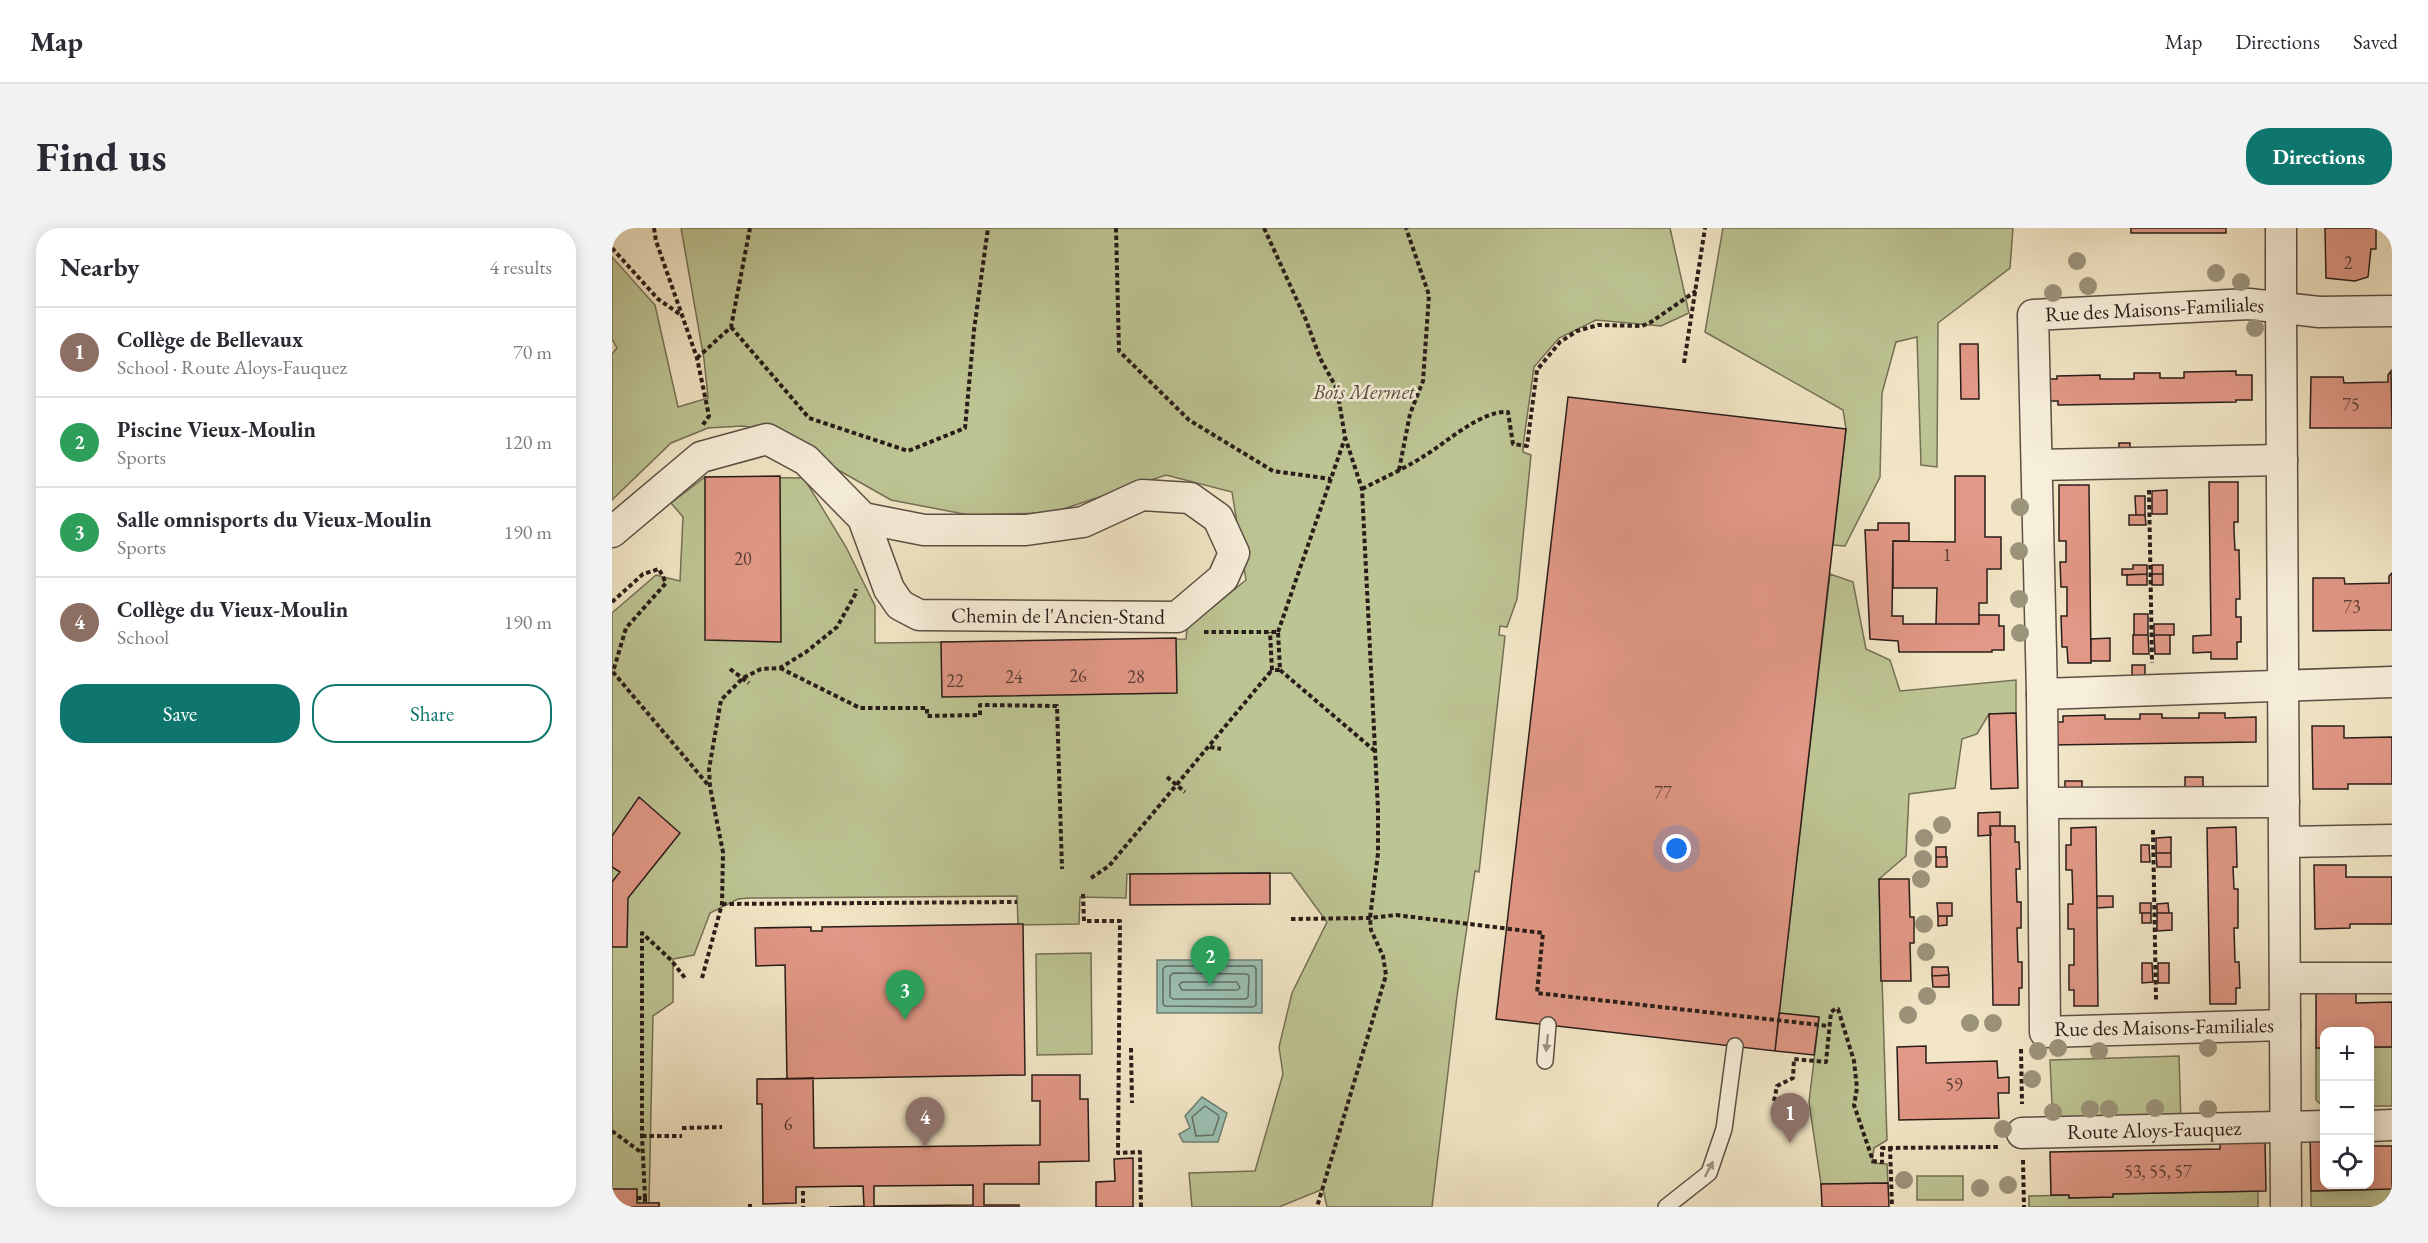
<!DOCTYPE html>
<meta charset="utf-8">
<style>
:root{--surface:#fff;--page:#f2f2f3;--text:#2b2b33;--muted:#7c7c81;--line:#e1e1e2;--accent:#0f766e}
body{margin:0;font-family:"EB Garamond",serif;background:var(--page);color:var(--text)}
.controls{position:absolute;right:18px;bottom:18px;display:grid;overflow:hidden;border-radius:12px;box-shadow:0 3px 15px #0003}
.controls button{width:54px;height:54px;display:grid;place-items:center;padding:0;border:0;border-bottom:2px solid var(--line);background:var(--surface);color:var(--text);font:30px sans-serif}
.you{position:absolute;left:1065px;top:621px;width:21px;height:21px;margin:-15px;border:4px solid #fff;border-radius:50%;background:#1a73e8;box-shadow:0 0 0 9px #1a73e833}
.badge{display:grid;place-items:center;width:39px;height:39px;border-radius:50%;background:var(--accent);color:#fff;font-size:20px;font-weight:700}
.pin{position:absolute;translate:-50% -50px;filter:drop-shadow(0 2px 3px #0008)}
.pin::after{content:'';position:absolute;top:32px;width:21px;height:18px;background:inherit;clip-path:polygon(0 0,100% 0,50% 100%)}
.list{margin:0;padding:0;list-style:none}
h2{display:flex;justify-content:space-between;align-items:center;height:78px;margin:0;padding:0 24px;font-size:26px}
h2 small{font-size:20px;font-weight:400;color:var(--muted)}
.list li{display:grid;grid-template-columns:39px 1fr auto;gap:18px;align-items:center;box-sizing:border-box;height:90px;padding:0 24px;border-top:2px solid var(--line)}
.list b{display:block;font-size:22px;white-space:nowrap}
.list p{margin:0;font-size:20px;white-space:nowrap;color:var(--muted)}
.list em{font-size:20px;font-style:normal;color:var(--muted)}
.actions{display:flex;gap:12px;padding:18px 24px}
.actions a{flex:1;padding:14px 0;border:2px solid var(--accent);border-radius:24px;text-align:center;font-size:21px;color:var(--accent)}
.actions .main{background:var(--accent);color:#fff}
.icon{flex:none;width:33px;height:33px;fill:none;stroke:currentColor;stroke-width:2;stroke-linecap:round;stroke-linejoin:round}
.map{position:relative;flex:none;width:1780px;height:979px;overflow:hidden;border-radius:24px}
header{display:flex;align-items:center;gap:36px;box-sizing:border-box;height:84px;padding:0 30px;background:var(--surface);border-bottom:2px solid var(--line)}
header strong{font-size:28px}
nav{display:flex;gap:33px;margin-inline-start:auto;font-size:21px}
.intro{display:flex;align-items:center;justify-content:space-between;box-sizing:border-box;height:144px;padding:0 36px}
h1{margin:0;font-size:42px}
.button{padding:15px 27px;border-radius:24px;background:var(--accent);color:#fff;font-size:21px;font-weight:700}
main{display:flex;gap:36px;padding:0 36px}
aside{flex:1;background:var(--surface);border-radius:24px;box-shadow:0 3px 15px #0003}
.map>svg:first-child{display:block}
.green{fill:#bdc493;stroke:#747056;stroke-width:1.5}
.water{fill:#9bc0b2;stroke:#6e7f75;stroke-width:1.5}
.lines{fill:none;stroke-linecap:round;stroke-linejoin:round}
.shore{stroke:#626e66;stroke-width:1.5}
.building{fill:#e19886;stroke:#2a1d19;stroke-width:1.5;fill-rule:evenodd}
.lane-casing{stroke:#5c4f44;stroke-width:18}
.street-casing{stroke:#5c4f44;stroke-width:33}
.path{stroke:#2a1d19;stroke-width:4;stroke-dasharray:4.5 3;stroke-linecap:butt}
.lane{stroke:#f7efda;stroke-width:15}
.street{stroke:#f7efda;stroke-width:30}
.tree{fill:#9c937b}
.oneway{fill:#9b9083}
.labels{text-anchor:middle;stroke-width:5;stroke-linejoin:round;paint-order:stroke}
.number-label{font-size:18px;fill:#583c34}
.street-label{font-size:21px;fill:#2a1d19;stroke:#f7efda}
.park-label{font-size:21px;font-style:italic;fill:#564f3e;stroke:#f7efda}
</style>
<header>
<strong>Map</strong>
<nav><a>Map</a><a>Directions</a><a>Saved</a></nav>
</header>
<div class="intro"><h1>Find us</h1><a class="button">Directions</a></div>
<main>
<aside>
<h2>Nearby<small>4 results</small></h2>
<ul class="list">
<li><span class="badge" style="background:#8d6e63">1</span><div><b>Collège de Bellevaux</b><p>School · Route Aloys-Fauquez</p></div><em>70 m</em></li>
<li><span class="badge" style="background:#2e9e5b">2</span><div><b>Piscine Vieux-Moulin</b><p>Sports</p></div><em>120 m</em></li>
<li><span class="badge" style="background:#2e9e5b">3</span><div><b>Salle omnisports du Vieux-Moulin</b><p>Sports</p></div><em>190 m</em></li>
<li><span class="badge" style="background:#8d6e63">4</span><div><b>Collège du Vieux-Moulin</b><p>School</p></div><em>190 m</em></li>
</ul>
<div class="actions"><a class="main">Save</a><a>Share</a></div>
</aside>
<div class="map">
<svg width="1780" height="979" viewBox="0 0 1780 979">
<rect width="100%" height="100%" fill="#f2e6c6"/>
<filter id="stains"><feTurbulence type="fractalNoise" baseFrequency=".00333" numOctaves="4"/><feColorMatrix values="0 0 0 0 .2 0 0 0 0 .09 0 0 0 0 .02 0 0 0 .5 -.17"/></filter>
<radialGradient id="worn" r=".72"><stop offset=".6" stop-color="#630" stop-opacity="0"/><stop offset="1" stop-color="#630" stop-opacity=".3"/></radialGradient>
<!-- green -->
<path class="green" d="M69,0H1058L1077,85L1049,98L984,92L947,110L922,139L911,218V224L919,227L905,371L895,399L888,398L887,407L893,408L867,644L863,643L845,768L820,979H715L711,961L667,979H580L577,945L643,943L671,846L667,819L680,765L715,694L679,645L515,646L514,670L468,669L467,696L406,697L405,668L138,670L126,671L98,685L82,727L61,731V774L41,788L37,975H47V979H0V385L44,347L68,353L71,289L59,275L93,249L192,250L234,319L263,378V415L574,411L575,400L634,352L620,264L554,247L439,285L357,287L279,272L228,243L177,205L130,198L96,200L59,215L0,272V126L5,120L0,111V29L43,77L66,179L96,170L92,131Z
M1111,0H1401L1398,40L1326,95L1325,239L1309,237L1305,109L1284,114L1270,165L1268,249L1233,318L1221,317L1234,201L1231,182L1093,104Z
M1218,346L1241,354L1254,421L1278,432L1288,463L1404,452V485L1377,486L1365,506L1350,511L1343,560L1297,566L1294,628L1267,651L1275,912L1262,920L1260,935L1275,936L1276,955L1209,956L1197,874L1207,790L1167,785Z
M479,725L480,826L425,827L424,726Z
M1758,819H1780V878H1758Z
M1704,820H1712V879L1704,872Z
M1567,828L1569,895L1441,899L1438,832Z
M1305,948H1351V972H1305Z
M1780,961V979H1699V963Z
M1646,963V979H1417V968L1457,967V970L1501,969V966Z"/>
<!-- water -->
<path class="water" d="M545,732H650V785H545Z
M590,869L615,885L606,914H571L567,906L578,900L573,888Z"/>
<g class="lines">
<!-- shore -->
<path class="shore" d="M554,738H642L644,741V777L641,779L553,778L551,776V741Z
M561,745L635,746L637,748L636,769L634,771H561L558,769V748Z
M570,754H625L628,760L625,762H570L567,757Z
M593,878L606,887L607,890L601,907L584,908L580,889Z"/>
</g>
<!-- building -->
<path class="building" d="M1519,0H1614V5H1519Z
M1713,0H1764V21H1759L1756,49L1743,53L1714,50Z
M1348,116H1366L1367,171H1349Z
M1624,143V147H1640V172H1624V174L1446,177V173H1434L1433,151H1445V148L1488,147V151H1522V145H1548V150H1572V144Z
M1779,143L1780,200H1698L1699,149H1731L1732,155L1776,154V147Z
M956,169L1234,201L1163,823L884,791Z
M1507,215H1518V225H1507Z
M168,248L169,414L93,412V249Z
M1343,248H1373V309H1389V341H1375V375H1367V396H1324L1325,360H1281V313L1343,314Z
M1597,254H1626V294H1622V303L1623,322H1627L1628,371H1624V389H1629V414H1625V431H1599V424L1581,425V408L1599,407Z
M1447,257H1477L1479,435H1456L1455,419H1450L1449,388H1455V359H1449L1448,334H1454V313H1447Z
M1555,262V286H1540V263Z
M1523,268H1533V287H1524Z
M1517,287H1533L1534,297H1517Z
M1266,295H1297V313H1281L1280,388H1291V396H1367V387H1387V398H1392V422H1380V424H1287L1286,413L1258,411L1253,302H1266Z
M1521,337H1535V346L1510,347V341H1521Z
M1540,337H1551V346H1540Z
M1780,345V402L1701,403V350H1732L1733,356L1777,355V348Z
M1535,346V357H1515V347Z
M1540,346H1551V357H1540Z
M1522,386H1536V407H1522Z
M1542,396H1562V407H1542Z
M1521,407H1536L1537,426H1521Z
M1542,407H1558V426H1543Z
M564,410L565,465L330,469L329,414Z
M1498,410V433H1479V411Z
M1520,437H1533V451H1520Z
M1404,485L1406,560L1379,561L1377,486Z
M1587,485H1613V490L1644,489V514L1438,517V494H1451V488L1493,487V491H1528V486H1550V490H1587Z
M1700,498H1732V510L1780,509V556H1736V561H1701Z
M1573,549H1591V564H1573Z
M1453,553H1470V567L1453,568Z
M27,569L68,605L16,670L15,719H0V654L8,644L0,639V608Z
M1388,584V598H1378L1379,607L1366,608V585Z
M1378,598H1403V614H1407L1408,641H1404L1405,674H1409V700H1405L1406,734H1410V760H1407V777H1381Z
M1484,599L1486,778H1462V762H1457V737H1462V701H1456V676H1461L1460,642H1454V617H1459V600Z
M1624,599L1625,639H1621L1622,661H1626V700H1622L1623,734H1627L1628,760H1624V776H1598L1595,600Z
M1559,609V625H1544V610Z
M1529,617H1537L1538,634H1529Z
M1324,619H1334V629H1324Z
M1544,625H1559V639H1545Z
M1324,629H1335V639H1324Z
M1702,637H1734V649H1780V696H1738V700L1703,701Z
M658,645V676L518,677V646Z
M1267,651H1297L1298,689H1302V715H1298L1299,753H1269Z
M1485,668H1501V679L1485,680Z
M1325,675H1340V688H1326Z
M1528,675H1539V685H1528Z
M1556,675L1557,685H1545V676Z
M1530,685H1539V695H1530Z
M1545,685H1560V702L1545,703Z
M1326,688H1335V697L1326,698Z
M411,696L413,847L175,851L173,737L144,738L143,700L199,699V703H210V699Z
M1530,735H1540L1541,754L1530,755Z
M1546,735H1557V755H1546Z
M1320,739H1336L1337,747L1320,748Z
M1337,747V759H1321L1320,748Z
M1704,763H1744V775L1780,774V819H1758V804H1712V820H1704Z
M1167,785L1207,789L1202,827L1163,823Z
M1314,818V835L1385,833L1386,850L1397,849V865H1386L1387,890L1287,892L1285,819Z
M420,847H468V871H476L477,933L427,934V956H372V977H407V979H217L252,978L251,958L184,959V975L151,976L150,876H145V851L201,850L202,920L428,917V873H420ZM361,957V977L262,978V958Z
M1698,907H1712V956H1758V918H1780V961L1699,963Z
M1653,912L1654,963L1501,966V969L1457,970V967H1439L1438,924L1608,921V913Z
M521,930V979H484V954L503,953L502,931Z
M1276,955L1277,979H1210L1209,956Z
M0,961H25V975H47V979H0Z"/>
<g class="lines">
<defs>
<path id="lane" d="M933,833L936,797
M1054,979L1097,945L1112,901L1123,818"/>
<g id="street">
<path id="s1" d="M1669,0V80C1669,319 1670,558 1673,797L1433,804L1430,466L1421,87L1637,76L1707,84L1780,83"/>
<path d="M1425,237L1670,232"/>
<path id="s2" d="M0,304L89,229L155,211L194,232L251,290L277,361L288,377L307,387L565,389L611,350L622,325L606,290L578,270L530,267L471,294L414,302H312L251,290"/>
<path d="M1430,466L1780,454"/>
<path d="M1431,575L1672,574"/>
<path d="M1673,614L1780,612"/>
<path d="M1673,750H1780"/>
<path d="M1673,797L1674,979"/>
<path d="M1758,898L1780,897"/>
<path id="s3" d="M1410,905L1712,898"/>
</g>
</defs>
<!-- lane casing -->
<use href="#lane" class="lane-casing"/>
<!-- street casing -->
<use href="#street" class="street-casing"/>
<!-- path -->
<path class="path" d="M42,0L44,13L85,130L97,188L90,198
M504,0L507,123L577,192L661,243L719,251
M652,0L694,92L708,130L725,161L733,209L750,261L766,582V625L758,690L759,702L771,728L774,747L705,979
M0,20L46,71L69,87
M119,99L197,190L296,223L353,200L362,102L376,0
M85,130L119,99L138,0
M1072,135L1093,0
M787,242L798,186L811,153L817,67L794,0
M750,261C771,250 792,241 812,228C834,215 869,182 896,184L901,216L915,218L925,142L948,114L965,103L986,97L1030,98L1039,94L1084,63
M1537,262L1540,435
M0,374L31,346L47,341L54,355L14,400L1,444L97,558
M592,404H666L668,442H660L658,404
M666,404L733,210
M168,440L248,480H315V488L368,487V477L445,478L450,641
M118,441L137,455
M668,442L763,523
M598,519L609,521
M555,549L573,564
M1541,602L1544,772
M479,650L497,638L660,442
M471,666L472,693H508L506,925L528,924L529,979
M110,676L405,674
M679,691L758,690L784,687L931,705L925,765L1217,798
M90,750L110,676L111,624L98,559L97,541L109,472L131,450L149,441L168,440L194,424L225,399L244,365V361
M519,820L520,875
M1409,821L1410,876
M1162,873L1165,858L1181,850L1182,831L1214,834L1219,784L1223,781H1226L1242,833L1245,860L1242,877L1261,933L1270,934V920L1386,919
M70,900L110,899
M0,903L30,925
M30,908H70
M1278,919L1280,979
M1411,932L1412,979
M191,963V979
M25,970H33V975
M33,970L30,908V705L59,732L73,750
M138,976V979"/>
<!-- lane -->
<use href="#lane" class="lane"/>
<!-- street -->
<use href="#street" class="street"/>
</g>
<!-- trees -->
<g class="tree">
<circle cx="1465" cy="33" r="9"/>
<circle cx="1604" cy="45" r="9"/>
<circle cx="1629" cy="54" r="9"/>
<circle cx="1476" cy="58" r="9"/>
<circle cx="1441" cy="65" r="9"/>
<circle cx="1643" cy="100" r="9"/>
<circle cx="1408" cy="279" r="9"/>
<circle cx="1407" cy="323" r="9"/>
<circle cx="1407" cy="371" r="9"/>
<circle cx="1408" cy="405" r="9"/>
<circle cx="1330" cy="597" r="9"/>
<circle cx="1312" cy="610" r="9"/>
<circle cx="1311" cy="631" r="9"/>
<circle cx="1309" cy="651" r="9"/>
<circle cx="1312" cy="696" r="9"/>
<circle cx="1314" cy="724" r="9"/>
<circle cx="1315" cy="768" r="9"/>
<circle cx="1296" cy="787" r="9"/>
<circle cx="1358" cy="795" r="9"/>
<circle cx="1381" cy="795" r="9"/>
<circle cx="1446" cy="820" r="9"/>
<circle cx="1596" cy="820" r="9"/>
<circle cx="1426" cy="823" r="9"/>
<circle cx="1487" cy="823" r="9"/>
<circle cx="1420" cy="851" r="9"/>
<circle cx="1543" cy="880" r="9"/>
<circle cx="1478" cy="881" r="9"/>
<circle cx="1497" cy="881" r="9"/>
<circle cx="1596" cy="881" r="9"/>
<circle cx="1441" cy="884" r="9"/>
<circle cx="1391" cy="901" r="9"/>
<circle cx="1292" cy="952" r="9"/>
<circle cx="1396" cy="957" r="9"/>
<circle cx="1368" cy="960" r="9"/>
</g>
<!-- one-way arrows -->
<defs><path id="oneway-solid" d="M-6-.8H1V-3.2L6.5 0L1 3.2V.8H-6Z" transform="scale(1.5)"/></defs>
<g class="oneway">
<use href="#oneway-solid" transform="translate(935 815) rotate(96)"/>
<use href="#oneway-solid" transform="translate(1097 941) rotate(-62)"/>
</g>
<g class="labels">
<!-- number labels -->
<g class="number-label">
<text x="1736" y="41">2</text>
<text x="1739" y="183">75</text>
<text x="1335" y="333">1</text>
<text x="131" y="337">20</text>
<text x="1740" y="385">73</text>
<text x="466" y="454">26</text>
<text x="402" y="455">24</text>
<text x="524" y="455">28</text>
<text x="343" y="459">22</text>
<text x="1051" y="571">77</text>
<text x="1342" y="863">59</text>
<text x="176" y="902">6</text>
<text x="1546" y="950">53, 55, 57</text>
</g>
<!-- street labels -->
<g class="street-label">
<text dy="7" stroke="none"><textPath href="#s1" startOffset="1876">Rue des Maisons-Familiales</textPath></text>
<text dy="7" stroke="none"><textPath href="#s2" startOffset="566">Chemin de l'Ancien-Stand</textPath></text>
<text transform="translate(1552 799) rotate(-1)" y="7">Rue des Maisons-Familiales</text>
<text dy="7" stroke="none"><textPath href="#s3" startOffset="132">Route Aloys-Fauquez</textPath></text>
</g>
<!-- park labels -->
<g class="park-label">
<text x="752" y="171">Bois Mermet</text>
</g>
</g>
<rect width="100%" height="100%" filter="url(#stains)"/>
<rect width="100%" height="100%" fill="url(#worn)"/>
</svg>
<div class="controls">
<button>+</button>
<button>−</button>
<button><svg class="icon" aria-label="locate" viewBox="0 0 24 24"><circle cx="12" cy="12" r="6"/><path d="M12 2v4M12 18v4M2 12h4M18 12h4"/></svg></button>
</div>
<div class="you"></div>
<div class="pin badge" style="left:1178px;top:915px;background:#8d6e63">1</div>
<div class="pin badge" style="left:598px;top:758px;background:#2e9e5b">2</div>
<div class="pin badge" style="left:293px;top:792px;background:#2e9e5b">3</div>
<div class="pin badge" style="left:313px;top:919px;background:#8d6e63">4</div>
</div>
</main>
